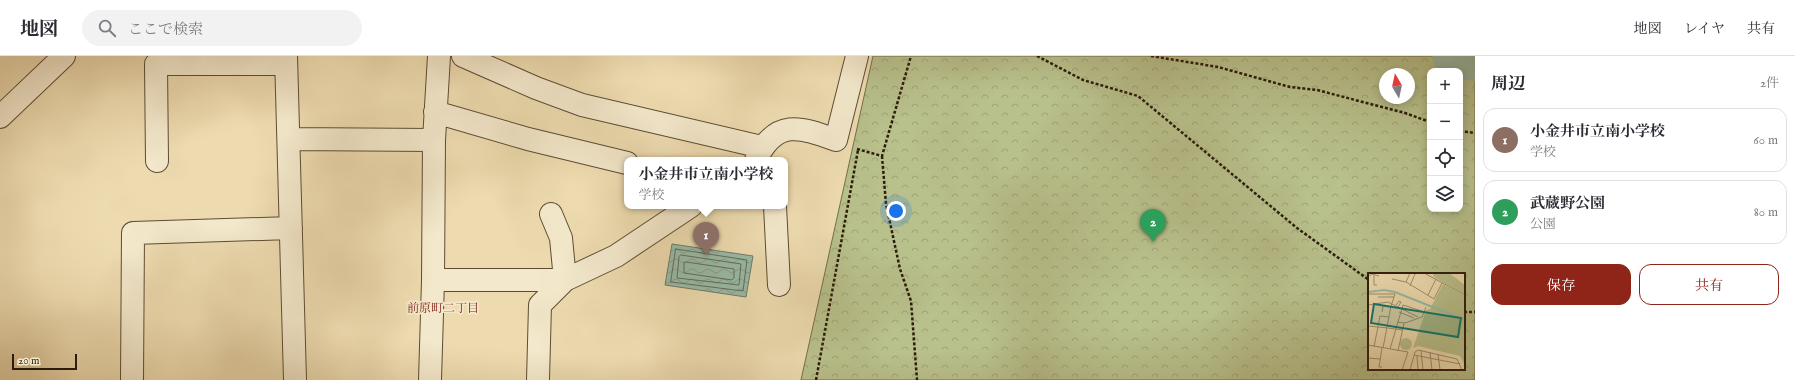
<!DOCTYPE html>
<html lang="ja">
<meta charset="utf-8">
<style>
:root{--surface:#fff;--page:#f2f2f3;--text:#2b2b33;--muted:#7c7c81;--line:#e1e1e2;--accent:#8f2418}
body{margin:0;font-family:"IM FELL English","Noto Serif JP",serif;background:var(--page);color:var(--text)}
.controls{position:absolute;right:12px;top:12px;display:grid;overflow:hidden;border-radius:8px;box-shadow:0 2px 10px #0003}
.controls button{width:36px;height:36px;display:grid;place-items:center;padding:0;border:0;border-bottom:1px solid var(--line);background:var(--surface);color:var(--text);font:20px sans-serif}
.compass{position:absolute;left:1379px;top:12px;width:36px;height:36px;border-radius:50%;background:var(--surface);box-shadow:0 2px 10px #0003;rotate:351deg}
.scale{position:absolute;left:12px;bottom:10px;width:65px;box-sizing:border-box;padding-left:4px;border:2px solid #2d1c0c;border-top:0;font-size:11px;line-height:14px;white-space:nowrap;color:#2d1c0c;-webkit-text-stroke:3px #f3e8cb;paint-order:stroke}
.you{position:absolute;left:896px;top:155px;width:14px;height:14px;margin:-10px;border:3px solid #fff;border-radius:50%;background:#1a73e8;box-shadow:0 0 0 6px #1a73e833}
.badge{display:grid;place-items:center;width:26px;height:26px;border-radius:50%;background:var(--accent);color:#fff;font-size:13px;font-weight:700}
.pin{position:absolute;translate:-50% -33px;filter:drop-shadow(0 1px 2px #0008)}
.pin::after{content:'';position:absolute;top:21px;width:14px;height:12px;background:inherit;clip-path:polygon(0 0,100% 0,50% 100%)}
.popup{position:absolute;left:624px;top:101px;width:164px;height:52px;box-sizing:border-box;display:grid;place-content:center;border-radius:8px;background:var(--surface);filter:drop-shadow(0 1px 3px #0005);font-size:13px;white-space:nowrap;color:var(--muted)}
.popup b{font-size:15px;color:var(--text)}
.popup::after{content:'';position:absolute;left:50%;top:100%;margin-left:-8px;border:8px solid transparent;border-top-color:var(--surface)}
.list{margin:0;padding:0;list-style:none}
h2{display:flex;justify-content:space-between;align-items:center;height:52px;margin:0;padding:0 16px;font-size:17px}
h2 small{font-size:13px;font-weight:400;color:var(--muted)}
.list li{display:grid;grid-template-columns:26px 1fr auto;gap:12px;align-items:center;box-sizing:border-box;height:64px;margin:0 8px 8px;padding:0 8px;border:1px solid var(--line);border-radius:12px}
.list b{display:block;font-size:15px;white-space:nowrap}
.list p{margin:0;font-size:13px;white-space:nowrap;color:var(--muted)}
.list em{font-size:13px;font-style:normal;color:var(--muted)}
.actions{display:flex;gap:8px;padding:12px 16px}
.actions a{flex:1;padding:9px 0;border:1px solid var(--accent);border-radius:12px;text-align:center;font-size:14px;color:var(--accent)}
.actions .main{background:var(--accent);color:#fff}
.icon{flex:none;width:22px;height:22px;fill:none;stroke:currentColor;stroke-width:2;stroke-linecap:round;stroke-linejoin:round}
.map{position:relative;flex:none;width:1475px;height:324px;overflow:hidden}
header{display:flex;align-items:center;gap:24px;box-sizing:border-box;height:56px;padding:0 20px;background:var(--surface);border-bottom:1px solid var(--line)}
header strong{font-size:19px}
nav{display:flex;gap:22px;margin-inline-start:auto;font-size:14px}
.search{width:280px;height:36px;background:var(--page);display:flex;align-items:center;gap:10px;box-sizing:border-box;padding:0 14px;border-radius:22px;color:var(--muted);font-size:15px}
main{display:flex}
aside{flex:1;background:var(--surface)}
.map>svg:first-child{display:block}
.park{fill:url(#park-crowns);stroke:#726e4c;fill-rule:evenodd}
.water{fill:url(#water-waves);stroke:#6e7b6a}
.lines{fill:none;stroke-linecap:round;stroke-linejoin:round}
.shore{stroke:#636c5a;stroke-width:1}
.river{stroke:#99bba8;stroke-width:39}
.minor-casing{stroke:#5d4c35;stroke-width:24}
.path{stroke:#2d1c0c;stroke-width:2.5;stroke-dasharray:3 2;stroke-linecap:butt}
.minor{stroke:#f3e8cb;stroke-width:22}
.labels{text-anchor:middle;stroke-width:3.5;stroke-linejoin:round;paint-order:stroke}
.neighbourhood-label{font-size:12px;fill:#7a1f14;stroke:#f3e8cb}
.inset-river{fill:none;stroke:#99bba8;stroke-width:2}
.inset-road{fill:none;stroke:#a08f6e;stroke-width:1}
.view{fill:#0f766e;fill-opacity:0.15;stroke:#0f766e;stroke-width:2}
.inset-edge{fill:none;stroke:#2d1c0c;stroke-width:2}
</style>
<header>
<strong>地図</strong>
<div class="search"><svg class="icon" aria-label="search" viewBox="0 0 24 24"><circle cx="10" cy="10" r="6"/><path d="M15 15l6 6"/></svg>ここで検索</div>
<nav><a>地図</a><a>レイヤ</a><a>共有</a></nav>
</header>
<main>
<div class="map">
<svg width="1475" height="324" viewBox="0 0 1475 324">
<defs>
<pattern id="park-crowns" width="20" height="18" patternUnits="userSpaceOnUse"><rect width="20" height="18" fill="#b8c08b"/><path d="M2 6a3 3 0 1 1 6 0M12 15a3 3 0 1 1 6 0" fill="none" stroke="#9ea477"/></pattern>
<pattern id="water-waves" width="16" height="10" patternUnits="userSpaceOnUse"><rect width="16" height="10" fill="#99bba8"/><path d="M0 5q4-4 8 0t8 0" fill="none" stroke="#84a08f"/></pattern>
</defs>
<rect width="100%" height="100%" fill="#eddbaf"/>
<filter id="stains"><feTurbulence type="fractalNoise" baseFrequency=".005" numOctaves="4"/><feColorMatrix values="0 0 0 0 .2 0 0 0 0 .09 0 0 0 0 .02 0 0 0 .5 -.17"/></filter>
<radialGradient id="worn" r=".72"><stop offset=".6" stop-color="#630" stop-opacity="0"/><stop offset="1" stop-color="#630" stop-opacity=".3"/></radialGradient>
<!-- park -->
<path class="park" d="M873,0H1475V324H801ZM1430,15H1460V153H1430ZM1385,18H1409V42H1385ZM1369,218H1464V313H1369Z"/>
<!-- water -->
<path class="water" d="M672,188L753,200L746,241L665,229Z"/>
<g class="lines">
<!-- shore -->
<path class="shore" d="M676,193L747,204L743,235L671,226Z
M681,199L741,208L739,229L677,222L679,201Z
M686,206L734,213V222L732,224L684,217V207Z"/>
<!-- river -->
<path class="river" d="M1452,0L1475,6"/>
<defs>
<path id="minor" d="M286,0L295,324
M463,0L536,32L582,49L762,91
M435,56L528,83L627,107
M0,61L64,0
M289,83L434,84
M756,104C776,62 800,71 836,84L857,0
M157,105L156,8H286
M775,150L779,229
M551,158L561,182L565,224
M433,224H565
M132,324L133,177L291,172
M430,324L433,224L434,84L439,0
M538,324L540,249L565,224L616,200L691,150"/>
</defs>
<!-- minor casing -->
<use href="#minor" class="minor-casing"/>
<!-- path -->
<path class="path" d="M1037,0L1083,24L1138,40L1297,172L1369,224
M1151,0L1218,11L1290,31L1317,34L1405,57L1430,66
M1460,75L1475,77
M857,93L882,100L911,0
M882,100L886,148L900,213L911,245L917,324
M1464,256H1475
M816,324L858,94"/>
<!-- minor -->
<use href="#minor" class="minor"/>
</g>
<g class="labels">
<!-- neighbourhood labels -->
<g class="neighbourhood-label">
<text x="443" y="256">前原町二丁目</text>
</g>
</g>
<!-- overview -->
<g transform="translate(1368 217)">
<rect width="97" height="97" fill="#eddbaf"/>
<path d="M66,0H81L97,12V22L71,7L65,3Z" fill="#b8c08b"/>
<path d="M75,11L97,23V92L92,83L50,73L45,75L58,37L62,36Z" fill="#b8c08b"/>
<path d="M32 71a6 6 0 1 1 12 0a6 6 0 1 1-12 0Z" fill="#b8c08b"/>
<path class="inset-river" d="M0,19L16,17L27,19L97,47"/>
<path class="inset-road" d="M56,0L97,22M6,2V12H9M0,4L4,1L11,3M24,6L38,9L42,0M38,9L66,26L74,10M42,13L47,1L45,0M0,21H27L23,33L15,75M60,22L68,6M10,24H26M0,32L20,29L50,44M28,32L31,28L33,29L30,34M14,39L15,33L23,34M31,39L46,45M29,49L37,50L54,44L58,34M0,53L20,55M20,55L34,57L35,55M0,72L40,79L34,97M6,74L12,43L21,44M14,75L11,94H14M22,76L35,32L57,39M30,78L36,50M53,78L55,97M62,79L64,97M70,81L72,97M46,82L92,91M49,83L50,97M0,85L12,86M42,97L47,79L50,77L89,86L94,97"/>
<path class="view" d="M6,31L93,45L90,64L3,50Z"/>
<rect width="97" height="97" class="inset-edge"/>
</g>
<rect width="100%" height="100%" filter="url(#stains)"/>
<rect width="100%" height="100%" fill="url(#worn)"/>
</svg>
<div class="controls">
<button>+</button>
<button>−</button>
<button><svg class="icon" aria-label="locate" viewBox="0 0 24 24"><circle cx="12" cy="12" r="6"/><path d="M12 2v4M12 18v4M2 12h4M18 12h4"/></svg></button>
<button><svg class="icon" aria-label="layers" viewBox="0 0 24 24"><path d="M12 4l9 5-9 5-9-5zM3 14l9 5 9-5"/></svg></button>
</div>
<svg class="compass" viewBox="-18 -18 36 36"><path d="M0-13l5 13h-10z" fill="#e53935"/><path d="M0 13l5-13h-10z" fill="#7c7c81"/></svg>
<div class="scale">20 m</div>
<div class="you"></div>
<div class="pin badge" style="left:706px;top:199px;background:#8d6e63">1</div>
<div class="popup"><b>小金井市立南小学校</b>学校</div>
<div class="pin badge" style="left:1153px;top:186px;background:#2e9e5b">2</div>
</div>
<aside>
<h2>周辺<small>2件</small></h2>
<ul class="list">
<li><span class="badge" style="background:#8d6e63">1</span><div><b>小金井市立南小学校</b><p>学校</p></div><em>60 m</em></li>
<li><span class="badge" style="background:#2e9e5b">2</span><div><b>武蔵野公園</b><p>公園</p></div><em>80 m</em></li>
</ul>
<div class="actions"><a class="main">保存</a><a>共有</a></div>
</aside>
</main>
